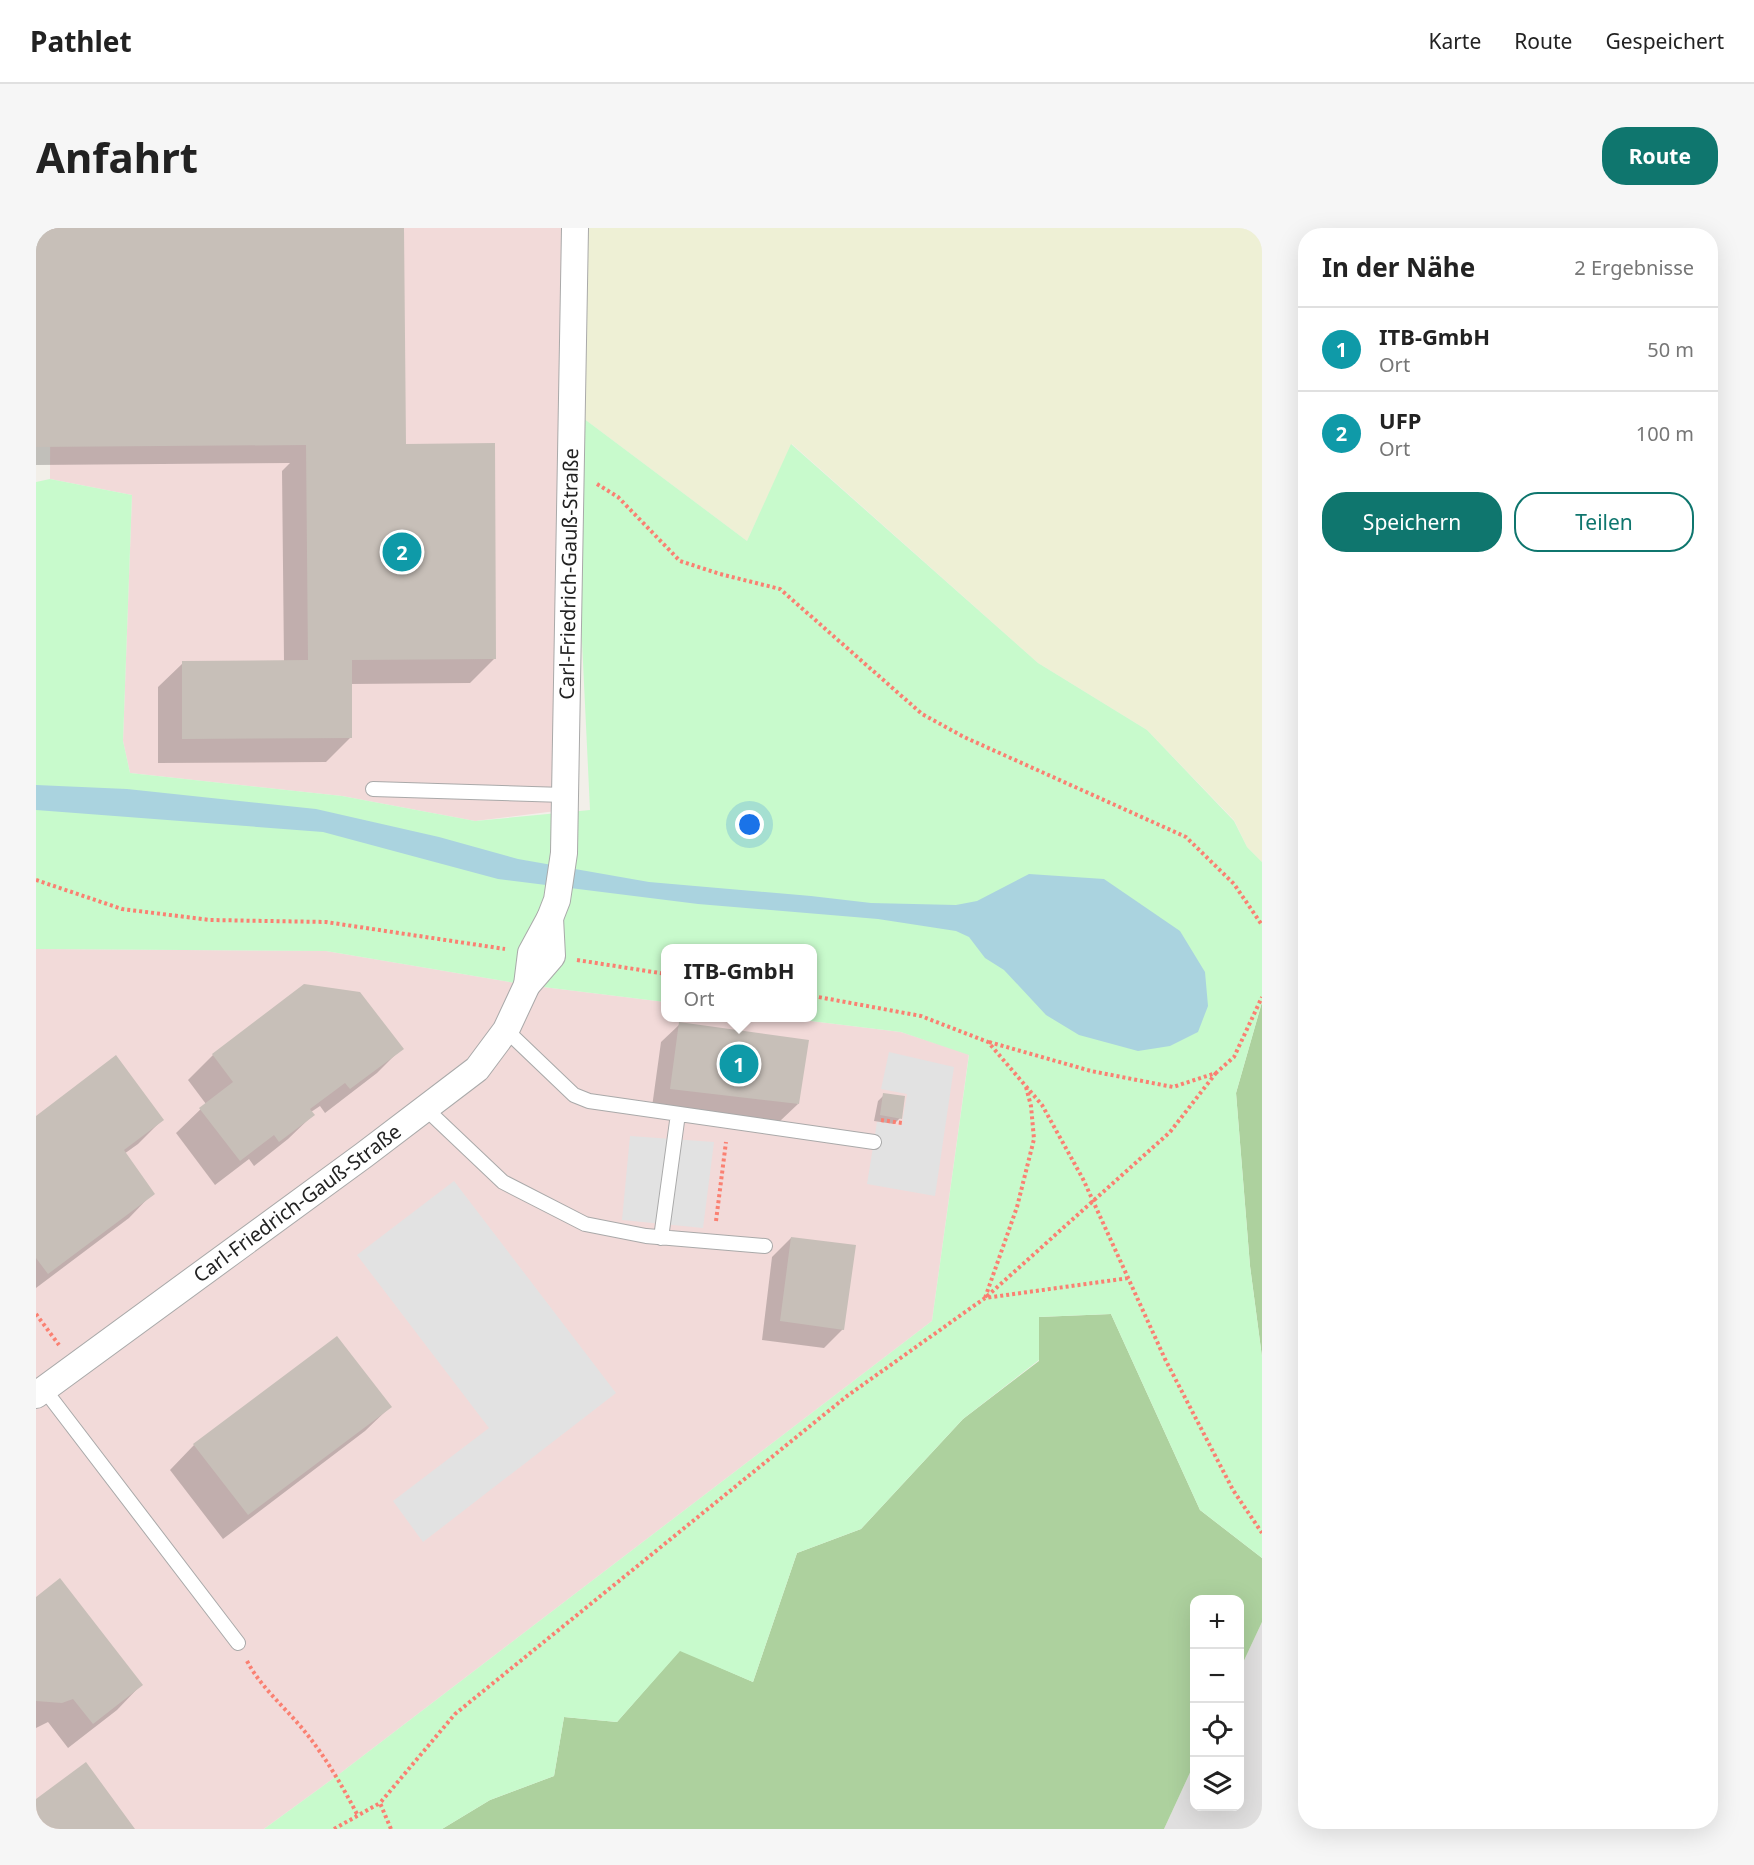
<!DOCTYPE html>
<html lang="de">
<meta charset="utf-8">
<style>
:root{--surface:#fff;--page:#f6f6f6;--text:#222;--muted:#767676;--line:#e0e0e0;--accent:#0f766e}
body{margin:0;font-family:"Noto Sans",sans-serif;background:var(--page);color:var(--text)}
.controls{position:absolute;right:18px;bottom:18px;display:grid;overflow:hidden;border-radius:12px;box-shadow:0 6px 24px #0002}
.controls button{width:54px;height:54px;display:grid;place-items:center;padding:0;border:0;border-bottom:2px solid var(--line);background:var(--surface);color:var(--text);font:30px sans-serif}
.you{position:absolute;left:714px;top:597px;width:21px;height:21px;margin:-15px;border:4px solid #fff;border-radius:50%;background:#1a73e8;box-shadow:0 0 0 9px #1a73e833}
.badge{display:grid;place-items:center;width:39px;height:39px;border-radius:50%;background:var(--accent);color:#fff;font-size:20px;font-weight:700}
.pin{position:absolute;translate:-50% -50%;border:3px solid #fff;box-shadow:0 2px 6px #0006}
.popup{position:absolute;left:625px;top:716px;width:156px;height:78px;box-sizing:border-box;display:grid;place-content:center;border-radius:12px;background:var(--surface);filter:drop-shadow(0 2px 4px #0005);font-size:20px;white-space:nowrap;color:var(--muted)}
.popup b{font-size:22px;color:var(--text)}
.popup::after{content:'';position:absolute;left:50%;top:100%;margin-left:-12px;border:12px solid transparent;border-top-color:var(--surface)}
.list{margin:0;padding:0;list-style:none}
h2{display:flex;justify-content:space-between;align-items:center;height:78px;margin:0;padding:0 24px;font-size:26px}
h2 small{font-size:20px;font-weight:400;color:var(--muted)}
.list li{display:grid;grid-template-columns:39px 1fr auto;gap:18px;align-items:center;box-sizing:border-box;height:84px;padding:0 24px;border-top:2px solid var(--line)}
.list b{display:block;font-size:22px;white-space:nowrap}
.list p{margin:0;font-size:20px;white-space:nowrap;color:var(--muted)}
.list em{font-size:20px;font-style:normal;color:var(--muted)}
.actions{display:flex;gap:12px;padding:18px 24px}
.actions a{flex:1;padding:14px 0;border:2px solid var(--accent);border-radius:24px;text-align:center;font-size:21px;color:var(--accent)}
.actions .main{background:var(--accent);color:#fff}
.icon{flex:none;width:33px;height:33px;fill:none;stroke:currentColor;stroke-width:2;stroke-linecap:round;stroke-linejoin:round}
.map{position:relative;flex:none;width:1226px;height:1601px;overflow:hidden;border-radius:24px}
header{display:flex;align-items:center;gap:36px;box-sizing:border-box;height:84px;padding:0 30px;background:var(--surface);border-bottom:2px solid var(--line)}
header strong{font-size:28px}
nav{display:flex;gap:33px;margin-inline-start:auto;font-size:21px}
.intro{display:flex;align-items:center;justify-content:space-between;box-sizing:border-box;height:144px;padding:0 36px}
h1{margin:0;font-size:42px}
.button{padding:15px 27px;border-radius:24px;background:var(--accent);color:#fff;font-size:21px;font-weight:700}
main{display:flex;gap:36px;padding:0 36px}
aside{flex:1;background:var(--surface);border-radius:24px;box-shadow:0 6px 24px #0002}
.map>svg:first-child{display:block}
.residential{fill:#e0dfdf}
.commercial{fill:#f2dad9}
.farmland{fill:#eef0d5}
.forest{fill:#add19e}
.park{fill:#c8facc}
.parking{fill:#e2e2e2}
.water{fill:#aad3df}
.shadow{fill:#0003}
.building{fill:#c7bfb8}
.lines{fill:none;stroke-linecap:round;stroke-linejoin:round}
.lane-casing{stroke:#a9a9a9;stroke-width:16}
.street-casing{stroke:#a9a9a9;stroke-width:28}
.path{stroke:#fa8072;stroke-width:4;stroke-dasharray:3 3;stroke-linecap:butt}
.lane{stroke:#fff;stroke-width:14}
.street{stroke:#fff;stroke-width:26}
.labels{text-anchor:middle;stroke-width:4.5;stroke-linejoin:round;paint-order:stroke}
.street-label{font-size:20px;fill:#222;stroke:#fff}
</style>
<header>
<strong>Pathlet</strong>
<nav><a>Karte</a><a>Route</a><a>Gespeichert</a></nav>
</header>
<div class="intro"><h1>Anfahrt</h1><a class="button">Route</a></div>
<main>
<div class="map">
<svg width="1226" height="1601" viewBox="0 0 1226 1601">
<rect width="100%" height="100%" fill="#f2efe9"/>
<!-- residential -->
<path class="residential" d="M1226,1394V1601H1128L1158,1536V1578H1204V1441Z"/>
<!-- commercial -->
<path class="commercial" d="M15,0H539L528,582L439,593L306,568L94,545L87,513L96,267L14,251Z
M0,721L290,723L491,757L629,774L630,790H750L865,804L933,826L896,1093L302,1547L228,1601H0Z"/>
<!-- farmland -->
<path class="farmland" d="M539,0H1226V634L1211,619L1198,592L1111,502L1002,435L756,216L711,313L535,181Z"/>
<!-- forest -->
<path class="forest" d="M1226,774V1129L1214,1038L1200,865Z
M1075,1086L1164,1282L1226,1330V1394L1204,1441V1372H1158V1536L1128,1601H406L454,1572L518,1548L528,1489L581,1494L644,1422L717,1454L761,1325L825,1301L927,1191L1003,1133L1002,1089Z"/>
<!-- park -->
<path class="park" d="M535,181L711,313L755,216L1002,435L1111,502L1198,593L1211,619L1226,634V774L1200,865L1214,1038L1226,1129V1330L1164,1282L1075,1086L1003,1089V1132L927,1191L825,1301L761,1325L717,1454L644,1423L581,1494L528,1489L518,1548L454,1572L406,1601H228L302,1547L896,1093L933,827L865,804L750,790H777V720H630L629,774L491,757L290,723L0,721V254L14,251L96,267L87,513L94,545L306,568L439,593L554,582Z"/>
<!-- parking -->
<path class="parking" d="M853,824L918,839L899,968L831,956L841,894L865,898L866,895L871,866L845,861Z
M594,908L678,914L667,1000L586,992Z
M418,953L580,1165L387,1314L357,1273L453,1200L321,1027Z"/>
<!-- water -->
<path class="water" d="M0,557L91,561L280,581L403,609L482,631L613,654L775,668L835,675L920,677L941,673L993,646L1068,651L1144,703L1169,744L1172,778L1162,804L1134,818L1102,823L1043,807L1010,787L968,742L949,730L933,709L920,703L842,691L662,676L462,651L287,604L0,582Z"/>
<!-- shadow -->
<path class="shadow" d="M0,0H367L368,217L459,430L434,455L315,456V509L290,534L122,535V459L147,435L248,434L246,243L254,235L0,237Z
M644,796L762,876L743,894L616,879L625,814Z
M366,820L341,845L289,885L284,878L275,884L277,887L252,911L218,938L213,931L179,957L140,905L170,876L152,852L177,827Z
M848,867L864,890L858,896L838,893L842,873Z
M0,890L126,892L102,916L88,926L117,965L93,990L0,1060Z
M755,1010L807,1101L788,1120L726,1112L736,1029Z
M354,1179L329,1203L187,1311L134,1242L158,1217Z
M0,1370L105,1457L81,1482L32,1520L12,1494L0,1500Z"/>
<!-- building -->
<path class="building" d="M0,0H368L370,216L459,215L460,431L316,432V510L146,511V433L272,432L270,217L0,219Z
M268,756L324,764L368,821L314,861L309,855L274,881L279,887L243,914L238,907L204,933L163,880L197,854L176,826Z
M643,794L773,812L763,876L634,861Z
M80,827L128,892L88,922L119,966L12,1046L0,1030V888Z
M847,865L869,868L866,891L844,887Z
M755,1009L820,1017L808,1102L744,1093Z
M301,1108L356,1179L212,1287L157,1216Z
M24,1350L107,1457L57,1496L37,1471L26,1475L0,1473V1369Z
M50,1534L99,1601H0V1571Z"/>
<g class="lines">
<defs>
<path id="lane" d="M337,561L528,567
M470,802L538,867L553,873L838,914
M389,880L467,954L549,996L610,1008L729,1018
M625,1010L642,886
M8,1161L202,1415"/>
<g id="street">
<path id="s1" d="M491,757L495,725L514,690L521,672L528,625L539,0"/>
<path id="s2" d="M0,1167L328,927L441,841L470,802L491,757L516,728L514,690"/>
</g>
</defs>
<!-- lane casing -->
<use href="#lane" class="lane-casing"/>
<!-- street casing -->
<use href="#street" class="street-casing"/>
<!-- path -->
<path class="path" d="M561,256L582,269L644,333L684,346L744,361L886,486L928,509L1150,609L1198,656L1226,697
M0,652L86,681L174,692L290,694L469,721
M541,732L630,746
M777,768L885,788L952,814L1006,877L1047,951L1129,1131L1197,1262L1226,1305
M953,814L1055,843L1137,859L1180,845L1198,829L1226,769
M990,859L995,878L998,911L981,979L949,1070L1134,904L1180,845
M845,892L866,895
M680,993L690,914
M0,1086L23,1117
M211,1433C225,1460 251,1481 270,1505C290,1530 307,1559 322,1588
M298,1601L344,1575
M355,1601L344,1575L419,1486L811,1168L949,1070L1093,1050"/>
<!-- lane -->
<use href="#lane" class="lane"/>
<!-- street -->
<use href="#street" class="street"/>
</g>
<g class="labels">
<!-- street labels -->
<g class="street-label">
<text dy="7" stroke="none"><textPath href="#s1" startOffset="418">Carl-Friedrich-Gauß-Straße</textPath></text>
<text dy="7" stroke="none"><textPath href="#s2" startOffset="324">Carl-Friedrich-Gauß-Straße</textPath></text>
</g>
</g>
</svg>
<div class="controls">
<button>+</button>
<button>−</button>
<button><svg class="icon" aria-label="locate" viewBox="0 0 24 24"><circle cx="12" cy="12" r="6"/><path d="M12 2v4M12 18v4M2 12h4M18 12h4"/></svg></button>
<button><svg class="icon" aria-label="layers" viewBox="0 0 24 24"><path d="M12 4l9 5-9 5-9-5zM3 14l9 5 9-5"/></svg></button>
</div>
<div class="you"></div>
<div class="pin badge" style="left:703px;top:836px;background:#0f9aa8">1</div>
<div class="popup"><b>ITB-GmbH</b>Ort</div>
<div class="pin badge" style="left:366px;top:324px;background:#0f9aa8">2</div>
</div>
<aside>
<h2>In der Nähe<small>2 Ergebnisse</small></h2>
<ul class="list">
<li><span class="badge" style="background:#0f9aa8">1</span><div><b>ITB-GmbH</b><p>Ort</p></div><em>50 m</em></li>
<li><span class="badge" style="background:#0f9aa8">2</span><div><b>UFP</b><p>Ort</p></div><em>100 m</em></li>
</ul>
<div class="actions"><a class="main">Speichern</a><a>Teilen</a></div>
</aside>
</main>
